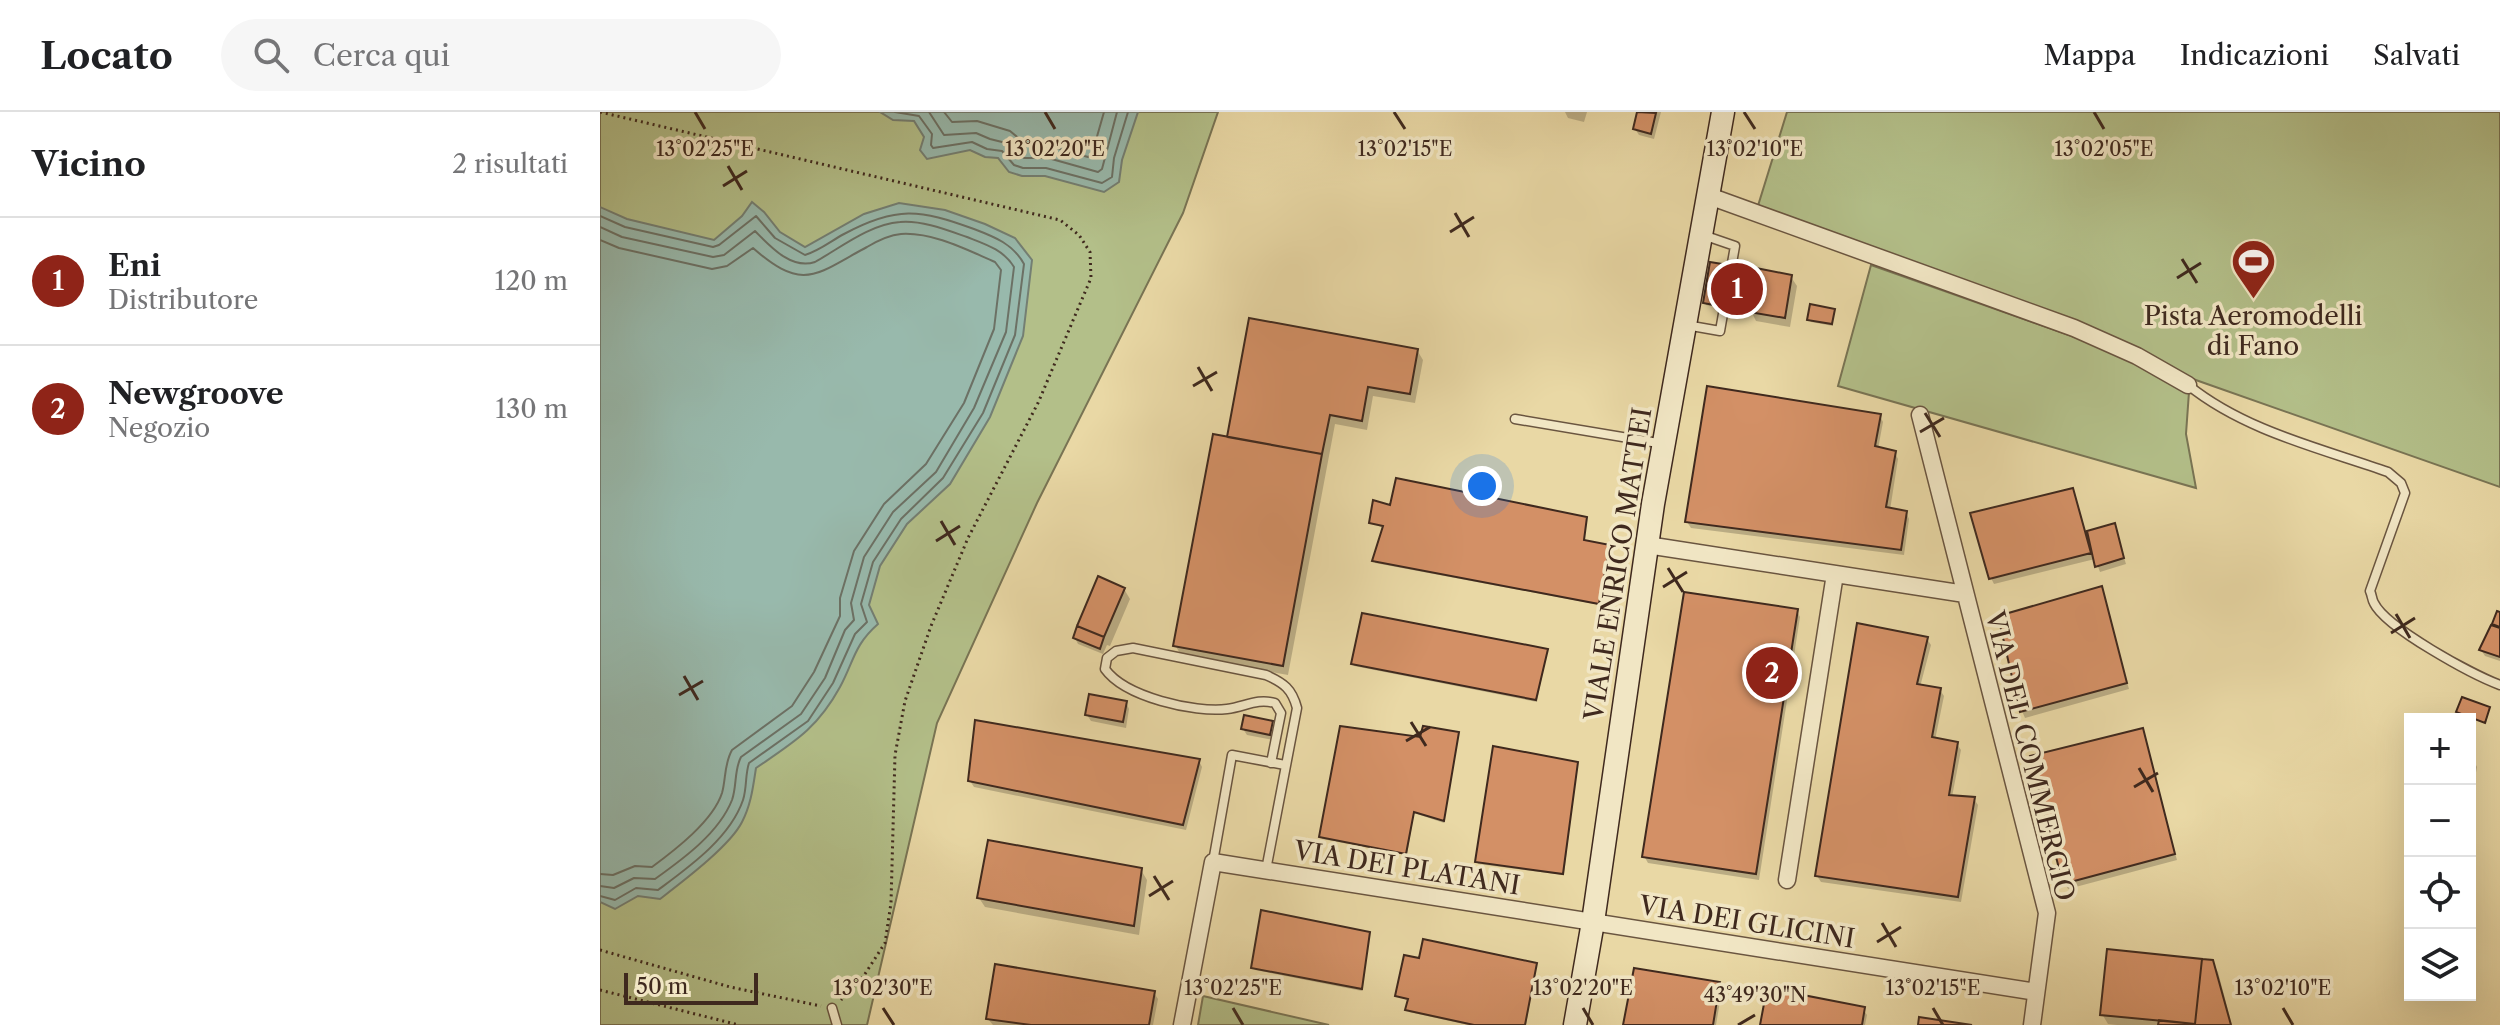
<!DOCTYPE html>
<html lang="it">
<meta charset="utf-8">
<style>
:root{--surface:#fff;--page:#f6f6f6;--text:#202124;--muted:#757577;--line:#e0e0e0;--accent:#8f2418}
body{margin:0;font-family:"Libre Caslon Text",serif;background:var(--page);color:var(--text)}
.controls{position:absolute;right:24px;bottom:24px;display:grid;overflow:hidden;border-radius:0px;box-shadow:0 8px 32px #0002}
.controls button{width:72px;height:72px;display:grid;place-items:center;padding:0;border:0;border-bottom:2px solid var(--line);background:var(--surface);color:var(--text);font:40px sans-serif}
.scale{position:absolute;left:24px;bottom:20px;width:134px;box-sizing:border-box;padding-left:8px;border:4px solid #3f291e;border-top:0;font-size:22px;line-height:28px;white-space:nowrap;color:#3f291e;-webkit-text-stroke:6px #f1e6c4;paint-order:stroke}
.you{position:absolute;left:882px;top:374px;width:28px;height:28px;margin:-20px;border:6px solid #fff;border-radius:50%;background:#1a73e8;box-shadow:0 0 0 12px #1a73e833}
.badge{display:grid;place-items:center;width:52px;height:52px;border-radius:50%;background:var(--accent);color:#fff;font-size:26px;font-weight:700}
.pin{position:absolute;translate:-50% -50%;border:4px solid #fff;box-shadow:0 2px 8px #0006}
.list{margin:0;padding:0;list-style:none}
h2{display:flex;justify-content:space-between;align-items:center;height:104px;margin:0;padding:0 32px;font-size:34px}
h2 small{font-size:26px;font-weight:400;color:var(--muted)}
.list li{display:grid;grid-template-columns:52px 1fr auto;gap:24px;align-items:center;box-sizing:border-box;height:128px;padding:0 32px;border-top:2px solid var(--line)}
.list b{display:block;font-size:30px;white-space:nowrap}
.list p{margin:0;font-size:26px;white-space:nowrap;color:var(--muted)}
.list em{font-size:26px;font-style:normal;color:var(--muted)}
.icon{flex:none;width:44px;height:44px;fill:none;stroke:currentColor;stroke-width:2;stroke-linecap:round;stroke-linejoin:round}
.map{position:relative;flex:none;width:1900px;height:913px;overflow:hidden}
header{display:flex;align-items:center;gap:48px;box-sizing:border-box;height:112px;padding:0 40px;background:var(--surface);border-bottom:2px solid var(--line)}
header strong{font-size:38px}
nav{display:flex;gap:44px;margin-inline-start:auto;font-size:28px}
.search{width:560px;height:72px;background:var(--page);display:flex;align-items:center;gap:20px;box-sizing:border-box;padding:0 28px;border-radius:44px;color:var(--muted);font-size:30px}
main{display:flex}
aside{flex:1;background:var(--surface)}
.map>svg:first-child{display:block}
.green{fill:#b3bf89;stroke:#797454;stroke-width:2}
.water{fill:#98b9ac;stroke:#747f73;stroke-width:2}
.shadow{fill:#0003}
.lines{fill:none;stroke-linecap:round;stroke-linejoin:round}
.shore{stroke:#6c7165;stroke-width:2}
.building{fill:#d39066;stroke:#3f291e;stroke-width:2}
.lane-casing{stroke:#6a5540;stroke-width:11}
.street-casing{stroke:#6a5540;stroke-width:19}
.secondary-casing{stroke:#3f291e;stroke-width:25}
.path{stroke:#3f291e;stroke-width:3;stroke-dasharray:2 4;stroke-linecap:butt}
.lane{stroke:#f1e6c4;stroke-width:8}
.street{stroke:#f1e6c4;stroke-width:16}
.secondary{stroke:#f1e6c4;stroke-width:22}
.ticks{fill:none;stroke:#3f291e;stroke-width:3}
.labels{text-anchor:middle;stroke-width:7;stroke-linejoin:round;paint-order:stroke}
.poi-label{font-size:26px;fill:#3f291e;stroke:#f1e6c4}
.street-label{font-size:26px;fill:#3f291e;stroke:#f1e6c4}
.ticks-label{font-size:20px;text-anchor:middle;fill:#3f291e;stroke:#f1e6c4;stroke-width:7;stroke-linejoin:round;paint-order:stroke}
</style>
<header>
<strong>Locato</strong>
<div class="search"><svg class="icon" aria-label="search" viewBox="0 0 24 24"><circle cx="10" cy="10" r="6"/><path d="M15 15l6 6"/></svg>Cerca qui</div>
<nav><a>Mappa</a><a>Indicazioni</a><a>Salvati</a></nav>
</header>
<main>
<aside>
<h2>Vicino<small>2 risultati</small></h2>
<ul class="list">
<li><span class="badge">1</span><div><b>Eni</b><p>Distributore</p></div><em>120 m</em></li>
<li><span class="badge">2</span><div><b>Newgroove</b><p>Negozio</p></div><em>130 m</em></li>
</ul>
</aside>
<div class="map">
<svg width="1900" height="913" viewBox="0 0 1900 913">
<rect width="100%" height="100%" fill="#e9d8a5"/>
<filter id="stains"><feTurbulence type="fractalNoise" baseFrequency=".0025" numOctaves="4"/><feColorMatrix values="0 0 0 0 .2 0 0 0 0 .09 0 0 0 0 .02 0 0 0 .5 -.17"/></filter>
<radialGradient id="worn" r=".72"><stop offset=".6" stop-color="#630" stop-opacity="0"/><stop offset="1" stop-color="#630" stop-opacity=".3"/></radialGradient>
<!-- green -->
<path class="green" d="M0,0H618L583,101L437,391L337,611L267,913H0Z
M1187,0H1900V375L1590,266L1586,322L1596,376L1238,274L1271,153L1579,262L1157,97Z
M603,884L729,913H598Z"/>
<!-- water -->
<path class="water" d="M280,0H538L522,48L519,70L504,80L445,64H422L409,60L398,46L385,45L370,38L327,47L320,38L324,25L314,9L293,8Z
M152,90L164,100L180,120L205,135L264,102L299,91L345,98L385,112L415,126L432,148L423,224L390,305L350,372L307,412L280,454L269,493L278,512C254,533 254,549 240,575C217,617 194,630 156,656C153,675 151,693 142,710C130,734 82,770 60,787L38,784L15,797L0,790V95L27,107L114,128L142,104Z"/>
<!-- shadow -->
<path class="shadow" d="M965,0H987L984,10L968,6Z
M1039,0H1061L1054,27L1039,23L1035,17Z
M1191,165L1197,174L1190,215L1156,209L1152,201L1106,193L1105,191Z
M1233,199V214L1211,210L1209,207Z
M817,238L823,248L815,291L773,284L767,318L735,312L688,563L581,543L575,533L628,327Z
M1280,304L1283,310L1278,337L1295,341L1298,347L1290,398L1306,400L1309,407L1304,443L1091,416L1087,410Z
M1475,384L1486,422L1514,413L1526,452L1500,460L1495,447L1394,472L1391,466Z
M792,396L986,407L984,430L1009,435L1010,437L1000,493L775,451L784,416L771,411Z
M524,477L530,487L510,534L507,533L503,542L478,532L475,526Z
M1501,477L1529,577L1425,606L1422,599Z
M1197,499L1200,505L1159,768L1048,751L1044,744Z
M1898,502H1900V549L1885,544L1881,538Z
M1327,527L1331,533L1320,575L1340,578L1344,584L1335,628L1357,632L1361,638L1352,685L1374,687L1378,693L1361,790L1221,770L1217,764Z
M947,539L937,590L754,554L753,552Z
M526,590L529,597L526,616L491,609L487,603Z
M1889,597L1886,612L1859,600Z
M671,611L675,617L673,628L647,623L643,617Z
M1542,619L1577,748L1468,777L1465,771Z
M858,622L844,711L814,701L807,743L722,727L721,725Z
M1870,648L1874,649L1877,655L1875,666L1870,665Z
M599,649L602,655L586,718L374,675L370,669Z
M977,652L964,763L878,752L877,750Z
M541,758L547,768L539,823L385,795L379,786Z
M768,821L762,879L655,858L653,855Z
M1612,850L1618,860L1632,913H1517L1508,912L1502,902Z
M936,853L926,913H868L809,900L810,889L797,884Z
M1119,872L1122,878L1116,913H1025Z
M554,881L558,887L553,913H393L388,907Z
M1263,897L1267,903L1265,913H1162Z"/>
<g class="lines">
<!-- shore -->
<path class="shore" d="M295,0L319,4L332,22L331,33L333,36L372,30L387,37L402,39L414,53L423,56H446L502,71L512,65L514,46L528,0
M329,0L344,23L376,21L390,27L406,31L424,46H448L498,60L502,57L517,0
M344,0L352,10L377,9L410,19L428,34H449L488,45L492,42L504,0
M0,104L25,115L113,135L119,133L156,104L175,126L205,143C219,139 231,129 244,122C296,94 320,97 374,117C395,125 413,132 424,152L415,223L383,301L343,366L301,407L273,450L261,492L267,510L255,522L233,571L208,609L149,651C145,663 147,676 143,688C130,726 89,755 58,778L36,776L15,788L0,784
M0,115L22,125L113,145L124,143L155,119C170,134 191,158 215,150C240,136 270,112 300,110C322,108 347,118 367,125C385,132 404,138 414,155L406,220L374,296L336,360L293,400L264,445L251,491L254,508L245,518L225,566L201,602L141,645C134,658 137,674 132,688C119,721 83,747 55,767L34,766L14,776L0,774
M0,128L19,136L112,157L127,154L153,136C204,181 216,162 267,135C277,129 290,123 301,122C333,120 367,138 395,150L401,158L394,217L364,291L326,352L284,392L254,439L240,486V504L214,560L192,594L132,638C124,652 126,667 122,681C113,709 75,738 52,755L35,754L13,763L0,762"/>
</g>
<!-- building -->
<path class="building" d="M1037,0L1056,1L1051,22L1033,17Z
M1110,150L1153,157L1146,199L1103,191Z
M1156,156L1192,163L1185,206L1149,200Z
M1153,157H1156L1149,199H1146Z
M1210,192L1235,197L1232,212L1207,208Z
M649,206L818,237L810,282L768,275L762,309L730,303L722,342L627,325Z
M1107,274L1281,302L1275,334L1296,339L1286,395L1307,399L1301,438L1085,410Z
M613,322L722,342L683,554L573,534Z
M796,366L987,405L984,428L1010,433L999,492L772,449L783,414L769,411L773,388L790,393Z
M1473,376L1491,441L1389,467L1370,401Z
M1515,411L1524,446L1495,455L1487,419Z
M498,464L525,476L504,525L477,514Z
M1502,474L1527,571L1420,600L1398,504Z
M1084,480L1198,497L1156,762L1042,745Z
M1897,499L1900,500V515L1892,512Z
M762,501L948,537L936,588L751,552Z
M1257,511L1328,525L1317,572L1341,576L1332,625L1358,630L1349,683L1375,685L1358,785L1215,764Z
M1891,513L1900,516V545L1879,538Z
M477,514L504,525L500,537L473,526Z
M489,582L527,589L523,610L485,603Z
M1862,585L1890,595L1885,611L1856,600Z
M644,603L673,609L670,623L641,617Z
M375,608L600,647L583,713L368,669Z
M740,614L820,625L823,614L859,620L844,709L814,700L806,742L719,725Z
M1543,616L1575,742L1463,772L1430,644Z
M893,634L978,650L963,762L875,750Z
M388,728L542,756L534,814L377,786Z
M661,798L770,820L762,877L651,856Z
M823,827L937,851L925,913H874L805,898L808,887L795,884L804,843L819,846Z
M1507,837L1602,847L1595,912L1500,903Z
M1602,847L1613,848L1631,913H1558L1559,908L1595,912Z
M395,852L555,879L549,913H431L386,907Z
M1034,856L1120,870L1113,913H1023Z
M1167,876L1265,895L1262,913H1160Z
M1319,905L1372,913H1318Z"/>
<g class="lines">
<defs>
<path id="lane" d="M1086,213L1120,219L1135,134L1103,123
M1588,273C1645,319 1720,336 1788,360L1801,371L1805,381L1770,479C1772,483 1772,488 1774,491C1786,516 1873,563 1900,573
M915,307L1064,332
M613,750L632,643L685,653
M666,758L697,596C692,577 684,571 666,563L533,536L516,539L507,546L505,557C525,585 594,601 627,597C645,595 656,586 675,591L681,601L671,651
M232,896L237,913"/>
<path id="street" d="M1109,84L1474,216L1537,244L1588,273
M1320,303L1447,801L1432,913
M1047,433L1365,482
M1187,768L1235,462
M582,913L613,750L1436,880"/>
<path id="secondary" d="M975,913L993,810L1053,392L1123,0"/>
</defs>
<!-- lane casing -->
<use href="#lane" class="lane-casing"/>
<!-- street casing -->
<use href="#street" class="street-casing"/>
<!-- secondary casing -->
<use href="#secondary" class="secondary-casing"/>
<!-- path -->
<path class="path" d="M0,0L460,108L479,123L490,140L491,166L438,291L368,426L331,514L305,589L295,643L291,791L285,831L263,865L241,888
M0,838L130,875L221,894
M0,878L139,913"/>
<!-- lane -->
<use href="#lane" class="lane"/>
<!-- street -->
<use href="#street" class="street"/>
<!-- secondary -->
<use href="#secondary" class="secondary"/>
</g>
<!-- ticks -->
<path class="ticks" d="M95,0L105,17M445,0L455,17M794,0L805,17M1144,0L1155,17M1494,0L1504,17M128,54L142,78M123,74L147,59M855,101L869,125M850,120L874,105M1582,147L1597,171M1577,166L1601,151M598,255L612,279M593,274L617,260M1325,301L1340,325M1320,320L1344,306M341,409L355,433M336,429L360,414M1068,456L1083,480M1063,475L1087,460M1796,502L1810,526M1791,521L1815,506M84,564L98,588M79,583L103,569M811,610L826,634M806,629L830,615M1539,656L1553,680M1534,675L1558,661M554,764L569,788M549,784L573,769M1282,811L1296,835M1277,830L1301,815M283,896L294,913M633,896L643,913M983,896L993,913M1333,896L1343,913M1683,896L1693,913M1138,913L1155,903"/>
<!-- icons -->
<defs>
<symbol id="stadium-pin" viewBox="-11 -11 22 30"><path d="M0 17L-7.5 6A9.5 9.5 0 1 1 7.5 6Z" fill="#8f2418" stroke="#f1e6c4"/><path d="M0-5a6.5 5 0 1 0 0 10a6.5 5 0 1 0 0-10ZM-3.5-1.8h7v3.6h-7Z" fill="#fff"/></symbol>
</defs>
<g fill-rule="evenodd">
<use href="#stadium-pin" x="1628" y="124" width="51" height="69"/>
</g>
<g class="labels">
<!-- poi labels -->
<g class="poi-label">
<text x="1653" y="213">Pista Aeromodelli<tspan x="1653" dy="30">di Fano</tspan></text>
</g>
<!-- street labels -->
<g class="street-label">
<text transform="translate(1018 452) rotate(-81)" y="9">VIALE ENRICO MATTEI</text>
<text transform="translate(1430 644) rotate(76)" y="9">VIA DEL COMMERCIO</text>
<text transform="translate(807 756) rotate(9)" y="9">VIA DEI PLATANI</text>
<text transform="translate(1147 810) rotate(9)" y="9">VIA DEI GLICINI</text>
</g>
</g>
<g class="ticks-label">
<text x="105" y="44">13°02'25"E</text>
<text x="455" y="44">13°02'20"E</text>
<text x="805" y="44">13°02'15"E</text>
<text x="1155" y="44">13°02'10"E</text>
<text x="1504" y="44">13°02'05"E</text>
<text x="283" y="883">13°02'30"E</text>
<text x="633" y="883">13°02'25"E</text>
<text x="983" y="883">13°02'20"E</text>
<text x="1333" y="883">13°02'15"E</text>
<text x="1683" y="883">13°02'10"E</text>
<text x="1155" y="890">43°49'30"N</text>
</g>
<rect width="100%" height="100%" filter="url(#stains)"/>
<rect width="100%" height="100%" fill="url(#worn)"/>
</svg>
<div class="controls">
<button>+</button>
<button>−</button>
<button><svg class="icon" aria-label="locate" viewBox="0 0 24 24"><circle cx="12" cy="12" r="6"/><path d="M12 2v4M12 18v4M2 12h4M18 12h4"/></svg></button>
<button><svg class="icon" aria-label="layers" viewBox="0 0 24 24"><path d="M12 4l9 5-9 5-9-5zM3 14l9 5 9-5"/></svg></button>
</div>
<div class="scale">50 m</div>
<div class="you"></div>
<div class="pin badge" style="left:1137px;top:177px">1</div>
<div class="pin badge" style="left:1172px;top:561px">2</div>
</div>
</main>
